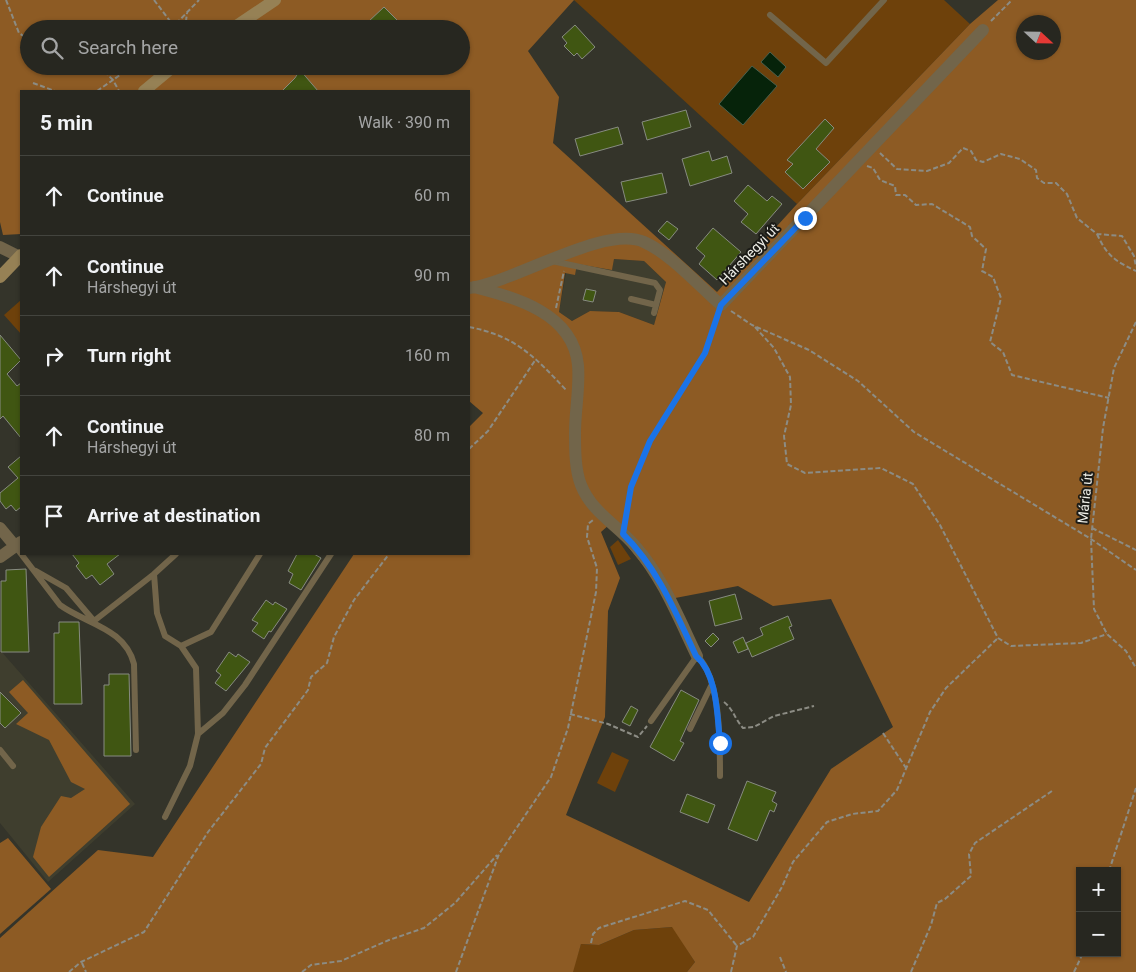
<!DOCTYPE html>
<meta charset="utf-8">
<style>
:root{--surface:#272720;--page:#33332d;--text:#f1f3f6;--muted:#a4a5a5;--line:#43443e}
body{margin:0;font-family:Roboto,sans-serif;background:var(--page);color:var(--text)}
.controls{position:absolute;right:15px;bottom:15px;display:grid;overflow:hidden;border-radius:0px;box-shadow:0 1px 4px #0004}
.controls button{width:45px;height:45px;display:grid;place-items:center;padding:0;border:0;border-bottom:1px solid var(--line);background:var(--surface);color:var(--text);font:25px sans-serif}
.compass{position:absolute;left:1016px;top:15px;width:45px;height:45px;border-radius:50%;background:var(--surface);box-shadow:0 1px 4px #0004;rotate:112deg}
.stop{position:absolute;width:15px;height:15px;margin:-11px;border:4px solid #1a73e8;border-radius:50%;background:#fff}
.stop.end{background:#1a73e8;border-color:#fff;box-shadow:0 1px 5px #0008}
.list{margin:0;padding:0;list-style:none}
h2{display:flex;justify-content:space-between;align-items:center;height:65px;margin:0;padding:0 20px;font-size:21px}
h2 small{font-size:16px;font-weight:400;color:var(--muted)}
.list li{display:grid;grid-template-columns:32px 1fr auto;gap:15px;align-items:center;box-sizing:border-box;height:80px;padding:0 20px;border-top:1px solid var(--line)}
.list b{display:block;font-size:19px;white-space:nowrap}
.list p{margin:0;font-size:16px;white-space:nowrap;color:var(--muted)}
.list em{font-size:16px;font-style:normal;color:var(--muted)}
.icon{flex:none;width:28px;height:28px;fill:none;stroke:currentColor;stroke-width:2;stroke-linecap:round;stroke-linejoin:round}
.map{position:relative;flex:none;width:1136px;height:972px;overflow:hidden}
.search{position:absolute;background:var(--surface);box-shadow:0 1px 4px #0004;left:20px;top:20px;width:450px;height:55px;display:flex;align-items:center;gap:12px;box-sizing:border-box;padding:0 18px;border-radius:28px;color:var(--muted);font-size:19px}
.panel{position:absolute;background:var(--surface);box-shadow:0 1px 4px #0004;left:20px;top:90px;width:450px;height:465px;border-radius:0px}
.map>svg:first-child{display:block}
.built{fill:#3f3e2e}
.green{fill:#6e410b}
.forest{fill:#8d5b24;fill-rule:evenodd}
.water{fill:#06230a;stroke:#4c604d}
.building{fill:#405612;stroke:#878b81}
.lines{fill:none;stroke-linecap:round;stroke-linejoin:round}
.path{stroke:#8c8c84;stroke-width:2;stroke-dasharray:5 2.5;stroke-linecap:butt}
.service{stroke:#72654a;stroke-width:6}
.minor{stroke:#72654a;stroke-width:12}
.secondary{stroke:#968155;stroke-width:12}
.route{stroke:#1a73e8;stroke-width:6}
.labels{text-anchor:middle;stroke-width:4;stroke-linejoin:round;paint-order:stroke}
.street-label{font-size:14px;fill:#efefe8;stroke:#1b1b17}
</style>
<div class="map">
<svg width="1136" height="972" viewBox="0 0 1136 972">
<rect width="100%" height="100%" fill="#34342a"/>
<!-- built -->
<path class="built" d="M614,259L644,261L666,282L654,325L619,312L590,311L572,321L559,312L566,273L577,264L612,269Z
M0,650L135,804L48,882L0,823Z"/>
<!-- green -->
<path class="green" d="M574,0H944L970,24L797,204Z
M21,300V334L4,315Z
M618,540L631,559L618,565L610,547Z
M612,752L629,760L615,792L597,783Z
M673,927L695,962L687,972H572L581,944L599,945L634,930Z"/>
<!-- forest -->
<path class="forest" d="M0,0H574L528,51L559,97L553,143L717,292L797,204L970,24L998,0H1136V972H687L695,962L672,927L634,930L599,945L581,944L573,972H0V938L98,850L153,857L354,554H469V427L483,413L469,401V91H21V234L3,235L0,222ZM1024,22H1054V52H1024ZM29,29H461V66H29ZM614,259L644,261L666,282L654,325L619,312L590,311L572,321L559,312L565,273L575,275L577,264L612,270ZM610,524L670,599L738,586L773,606L831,599L893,727L831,769L749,902L566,815L605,717L608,611L620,578L601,532ZM1080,871H1117V953H1080Z
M23,680L130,804L49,877L33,857L41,827L61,796L71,798L85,789L71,782L49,740L16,724L28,713L9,692Z
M8,838L51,889L0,934V843Z"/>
<!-- water -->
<path class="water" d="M770,52L786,67L778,77L761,62Z
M752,66L777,86L743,125L719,104Z"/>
<!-- building -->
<path class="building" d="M384,7L398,21L391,29H365L370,24L368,22Z
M575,25L595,47L582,59L577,53L574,56L564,46L567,43L562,37Z
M300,70L318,91H282L295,78Z
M686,110L691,127L647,140L642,122Z
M825,119L834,128L816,149L830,162L803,189L785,172L793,164L787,160Z
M618,127L623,144L580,156L575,139Z
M709,151L712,161L727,156L732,173L690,186L682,159Z
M662,173L667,193L626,202L621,182Z
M748,185L767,201L772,196L782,204L756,234L741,222L748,214L734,201Z
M667,221L678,229L669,240L658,231Z
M713,228L741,252L717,280L699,264L705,256L696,248Z
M586,289L596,291L593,302L583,300Z
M0,335L21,360L7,374L17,386L21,383V438L3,416L0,419Z
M21,456V507L16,511L11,505L6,509L0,501V493L18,478L8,467Z
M72,554H120L107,564L114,574L100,585L92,575L86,579L76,566L79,563Z
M297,554H314L321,558L301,590L289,583L293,574L288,571Z
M26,569L29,652H1V581H6V570Z
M735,594L742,619L715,626L709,601Z
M266,600L273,605L275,602L287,609L271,632L269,631L264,639L252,631L258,623L252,620Z
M788,616L792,626L789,627L794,639L752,657L746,643L763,635L760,628Z
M59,622H79L82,704H54V633H59Z
M713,633L719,639L711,647L705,641Z
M743,637L748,649L738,653L733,642Z
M229,652L236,657L238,654L250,662L226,691L215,683L221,675L216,671Z
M109,674H129L131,756H104V685H109Z
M681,690L699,700L680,741L684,743L674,761L650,747Z
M0,692L21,713L5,728L0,723Z
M631,706L638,710L630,726L622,722Z
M747,781L776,792L772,801L777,804L774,812L770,810L757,841L728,829Z
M687,794L715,805L708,823L680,812Z"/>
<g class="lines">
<!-- path -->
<path class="path" d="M6,0L19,33L29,40
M154,0L176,29
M991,21L1012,0
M171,29L199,0
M185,29L187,13
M99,66L113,80L132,66
M184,73L193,66
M33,83L55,91
M97,91L113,80L119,91
M880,153L897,169L927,171L949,163L963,148L971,151L976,160L983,162L1001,154L1020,159L1036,170L1037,178L1044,183H1056L1067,194L1077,218L1097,234L1122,236L1134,256L1136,267
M867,166L873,168L880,180L895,186L896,195H905L916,205L932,204L970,227L972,236L986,249L982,271L993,277L1001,298L990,342L1003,352L1012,375L1109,398
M1097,234C1107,256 1115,261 1136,271
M556,308L564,271
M731,311L752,325L809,350L858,381L914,432L1091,539L1136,570
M1136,322L1114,368L1103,428L1091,539L1094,609L1107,634L1126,651L1136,668
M469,327C516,336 535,357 567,391
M755,327L774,348L790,377L791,405L784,436L787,464L805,473L881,468L913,484L940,525L998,638L1011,646L1081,643L1107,634
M469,449L488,431L536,359
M625,521L631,487L650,441L705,353L718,316
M1092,528L1136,550
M724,702C733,709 735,719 743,728L754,727L774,716L814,706
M570,714L608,724L638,737L647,726
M883,733L906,768
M1109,871L1136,788
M591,943L593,934L599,928L685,901L708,910L737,946
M780,957L786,972
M82,963L86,972
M69,972L81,962L144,932L208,832L261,764L265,748L308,690L311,677L327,663L334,637L354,600L389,554
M302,972L311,965L341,961L389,940L424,928L455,903L497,855
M456,972L499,854L551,777L568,728L596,592L597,568L587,537L588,524L593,520
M731,972L737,946L753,937L782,887L793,862L827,822L852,814L878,811L897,790L930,712L946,688L998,638
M911,972L931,925L937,903L945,899L971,876L969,854L975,843L1052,791
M1074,972L1083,953"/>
<!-- service -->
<path class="service" d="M770,15L826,63L884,0
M552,261L655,283L660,290L654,313
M631,299L656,305
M15,546L60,605C86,624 125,628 134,664L136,750
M176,554L154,574L157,613L165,636L181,646L211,632L260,554
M36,571L66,588L94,621L154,574
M651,721L697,656C721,678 720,744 720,776
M690,729L711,686
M198,734L223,713L245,685L331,554
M0,750L13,766
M165,817L190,766L198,734L196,668L181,646"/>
<!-- minor -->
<path class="minor" d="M0,247L20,257
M474,287C516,298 573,313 578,365C580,387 575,410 575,433C575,449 575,470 581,485C592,513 618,525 636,547C663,578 679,619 697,656
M469,288C513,283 605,224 644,242C671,254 699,286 721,305L983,30
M0,528L15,546
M0,557L21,542"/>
<!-- secondary -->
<path class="secondary" d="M232,29L275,0
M144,91L174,66
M0,277L21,255"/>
</g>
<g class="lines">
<!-- route -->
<path class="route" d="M720,743C717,716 718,675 696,656C676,613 657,567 623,534L631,487L650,441L705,353L721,305L805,218"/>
</g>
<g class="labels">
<!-- street labels -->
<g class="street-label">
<text transform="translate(749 254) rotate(-46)" y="5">Hárshegyi út</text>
<text transform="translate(1085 498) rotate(-84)" y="5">Mária út</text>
</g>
</g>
</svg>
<div class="controls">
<button>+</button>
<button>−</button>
</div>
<svg class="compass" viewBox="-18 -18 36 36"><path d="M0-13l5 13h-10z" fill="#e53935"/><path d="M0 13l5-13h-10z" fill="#a4a5a5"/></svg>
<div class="stop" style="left:720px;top:743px"></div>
<div class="stop end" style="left:805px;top:218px"></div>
<div class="search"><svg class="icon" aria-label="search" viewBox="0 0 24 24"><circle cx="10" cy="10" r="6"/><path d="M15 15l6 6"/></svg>Search here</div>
<section class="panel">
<h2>5 min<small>Walk · 390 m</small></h2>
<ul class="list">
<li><svg class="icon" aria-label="ahead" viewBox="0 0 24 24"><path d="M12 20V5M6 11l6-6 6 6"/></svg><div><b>Continue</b></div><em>60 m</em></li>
<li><svg class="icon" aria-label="ahead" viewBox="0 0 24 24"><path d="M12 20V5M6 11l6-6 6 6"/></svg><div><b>Continue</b><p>Hárshegyi út</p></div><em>90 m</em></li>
<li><svg class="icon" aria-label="right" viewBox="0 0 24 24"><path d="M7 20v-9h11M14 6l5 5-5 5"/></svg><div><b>Turn right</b></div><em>160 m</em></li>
<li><svg class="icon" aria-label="ahead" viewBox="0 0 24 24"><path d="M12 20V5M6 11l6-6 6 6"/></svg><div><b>Continue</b><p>Hárshegyi út</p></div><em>80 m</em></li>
<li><svg class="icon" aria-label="arrive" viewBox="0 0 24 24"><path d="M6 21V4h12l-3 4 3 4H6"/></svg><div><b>Arrive at destination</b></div></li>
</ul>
</section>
</div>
